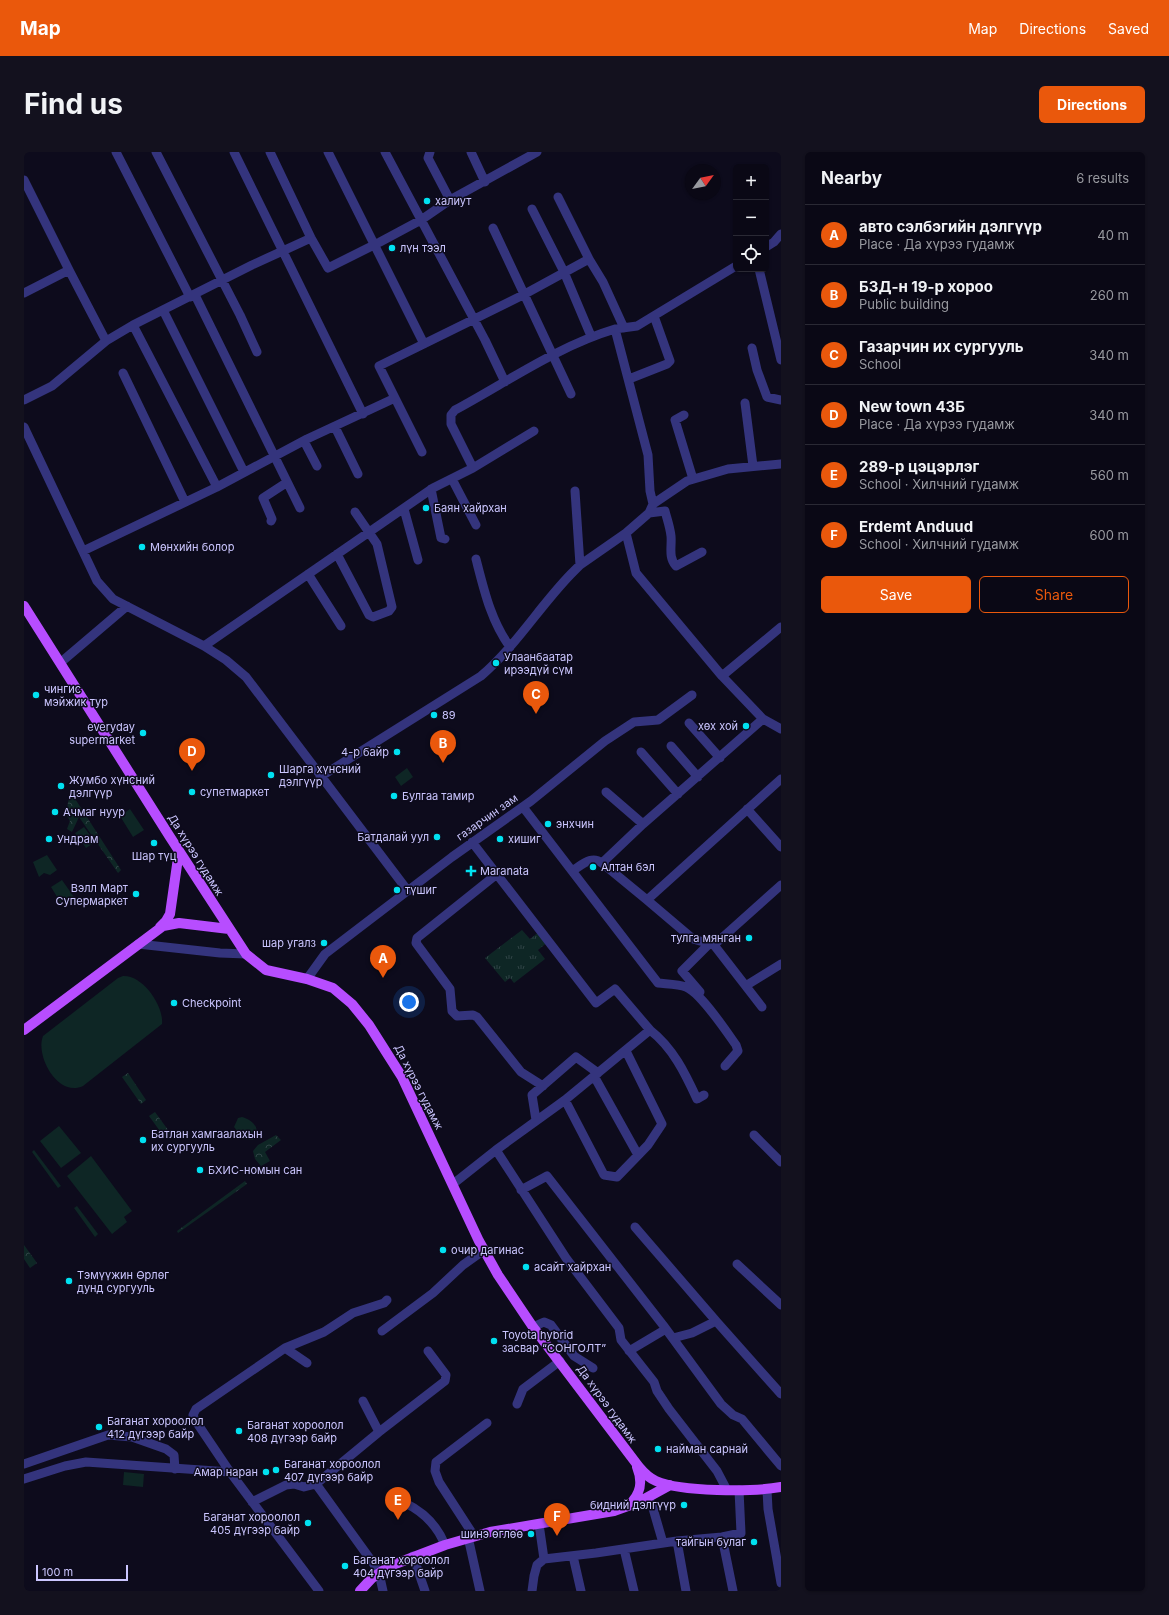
<!DOCTYPE html>
<meta charset="utf-8">
<style>
:root{--surface:#0a0815;--page:#13111e;--text:#f1f3f6;--muted:#999aa0;--line:#2a2934;--accent:#ea580c}
body{margin:0;font-family:Inter,sans-serif;background:var(--page);color:var(--text)}
.controls{position:absolute;right:12px;top:12px;display:grid;overflow:hidden;border-radius:6px;box-shadow:0 1px 3px #0004}
.controls button{width:36px;height:36px;display:grid;place-items:center;padding:0;border:0;border-bottom:1px solid var(--line);background:var(--surface);color:var(--text);font:20px sans-serif}
.compass{position:absolute;left:661px;top:12px;width:36px;height:36px;border-radius:50%;background:var(--surface);box-shadow:0 1px 3px #0004;rotate:57deg}
.scale{position:absolute;left:12px;bottom:10px;width:92px;box-sizing:border-box;padding-left:4px;border:2px solid #cbc6ff;border-top:0;font-size:11px;line-height:14px;white-space:nowrap;color:#cbc6ff;-webkit-text-stroke:3px #0d0b1c;paint-order:stroke}
.you{position:absolute;left:385px;top:850px;width:14px;height:14px;margin:-10px;border:3px solid #fff;border-radius:50%;background:#1a73e8;box-shadow:0 0 0 6px #1a73e833}
.badge{display:grid;place-items:center;width:26px;height:26px;border-radius:50%;background:var(--accent);color:#fff;font-size:13px;font-weight:700}
.pin{position:absolute;translate:-50% -33px;filter:drop-shadow(0 1px 2px #0008)}
.pin::after{content:'';position:absolute;top:21px;width:14px;height:12px;background:inherit;clip-path:polygon(0 0,100% 0,50% 100%)}
.list{margin:0;padding:0;list-style:none}
h2{display:flex;justify-content:space-between;align-items:center;height:52px;margin:0;padding:0 16px;font-size:17px}
h2 small{font-size:13px;font-weight:400;color:var(--muted)}
.list li{display:grid;grid-template-columns:26px 1fr auto;gap:12px;align-items:center;box-sizing:border-box;height:60px;padding:0 16px;border-top:1px solid var(--line)}
.list b{display:block;font-size:15px;white-space:nowrap}
.list p{margin:0;font-size:13px;white-space:nowrap;color:var(--muted)}
.list em{font-size:13px;font-style:normal;color:var(--muted)}
.actions{display:flex;gap:8px;padding:12px 16px}
.actions a{flex:1;padding:9px 0;border:1px solid var(--accent);border-radius:6px;text-align:center;font-size:14px;color:var(--accent)}
.actions .main{background:var(--accent);color:#fff}
.icon{flex:none;width:22px;height:22px;fill:none;stroke:currentColor;stroke-width:2;stroke-linecap:round;stroke-linejoin:round}
.map{position:relative;flex:none;width:757px;height:1439px;overflow:hidden;border-radius:6px}
header{display:flex;align-items:center;gap:24px;box-sizing:border-box;height:56px;padding:0 20px;background:var(--accent);color:#fff}
header strong{font-size:19px}
nav{display:flex;gap:22px;margin-inline-start:auto;font-size:14px}
.intro{display:flex;align-items:center;justify-content:space-between;box-sizing:border-box;height:96px;padding:0 24px}
h1{margin:0;font-size:28px}
.button{padding:10px 18px;border-radius:6px;background:var(--accent);color:#fff;font-size:14px;font-weight:700}
main{display:flex;gap:24px;padding:0 24px}
aside{flex:1;background:var(--surface);border-radius:6px;box-shadow:0 1px 3px #0004}
.map>svg:first-child{display:block}
.grass{fill:url(#grass-tufts)}
.forest{fill:url(#forest-crowns)}
.park{fill:#0e2625}
.lines{fill:none;stroke-linecap:round;stroke-linejoin:round}
.minor{stroke:#34347d;stroke-width:9}
.major{stroke:#b74dff;stroke-width:10}
.poi-dot{fill:#00e1f1;stroke:#0d0b1c;stroke-width:1.5}
.labels{text-anchor:middle;stroke-width:3;stroke-linejoin:round;paint-order:stroke}
.poi-label{font-size:11px;fill:#cbc6ff;stroke:#0d0b1c;text-anchor:start}
.street-label{font-size:11px;fill:#cbc6ff;stroke:#0d0b1c}
</style>
<header>
<strong>Map</strong>
<nav><a>Map</a><a>Directions</a><a>Saved</a></nav>
</header>
<div class="intro"><h1>Find us</h1><a class="button">Directions</a></div>
<main>
<div class="map">
<svg width="757" height="1439" viewBox="0 0 757 1439">
<defs>
<pattern id="grass-tufts" width="24" height="20" patternUnits="userSpaceOnUse"><rect width="24" height="20" fill="#0e2625"/><path d="M3 7l-1-3M5 7V3M7 7l1-3M15 17l-1-3M17 17v-4M19 17l1-3" fill="none" stroke="#304446"/></pattern>
<pattern id="forest-crowns" width="20" height="18" patternUnits="userSpaceOnUse"><rect width="20" height="18" fill="#0e2625"/><path d="M2 6a3 3 0 1 1 6 0M12 15a3 3 0 1 1 6 0" fill="none" stroke="#304446"/></pattern>
</defs>
<rect width="100%" height="100%" fill="#0d0b1c"/>
<!-- grass -->
<path class="grass" d="M498,778L506,787L516,779L524,790L514,798L521,807L490,831L486,826L481,830L461,806Z"/>
<!-- forest -->
<path class="forest" d="M48,642L97,718L94,721L55,665L48,680L43,677L46,669L42,662L45,645Z
M104,921L122,948L117,952L98,925Z
M131,960L147,982L141,986L125,964Z
M252,983L257,988L241,1000L246,1009L237,1014L231,1007L229,999L234,993Z
M221,1029L223,1032L154,1081L153,1079Z
M0,1093L13,1111L6,1116L0,1107Z"/>
<!-- park -->
<path class="park" d="M383,616L389,625L377,634L371,625Z
M106,657L120,678L109,685L96,664Z
M60,675L71,690L62,696L51,681Z
M23,703L33,718L26,723L20,721L15,725L9,710Z
M38,728L50,745L38,753L27,735Z
M99,824C119,823 140,854 138,872L59,934C34,946 11,904 19,884L94,826Z
M218,965C229,968 238,977 229,988L220,987L210,975L214,966Z
M35,974L57,1001L37,1016L16,989Z
M10,998L37,1034L34,1036L8,1000Z
M67,1004L108,1059L100,1065L103,1070L88,1082L43,1024Z
M53,1054L74,1082L71,1085L50,1056Z
M100,1320L120,1322L119,1335L99,1333Z"/>
<g class="lines">
<!-- minor -->
<path class="minor" d="M92,0L166,145
M132,0L216,163L233,200
M210,0L339,262
M246,0L287,86L304,116L356,90L397,68L426,48L513,0
M304,0L400,192
M361,0L461,188L481,230
M406,0L404,6L426,48
M447,0L461,30
M0,28L45,118L0,141
M508,57L540,120L567,184
M469,76L547,242
M742,95L750,90L757,82
M565,107L579,130L600,176
M735,117L757,208
M45,118L82,189
M171,143L276,356
M139,158L220,320
M109,173L193,335
M728,196L733,218L743,245L757,248
M99,221L161,350
M605,227L643,212L646,209L630,164
M0,248L28,234L82,189L109,173L228,113L287,86
M721,251L729,314
M660,263L651,268L669,327
M0,275L73,429L89,447L180,494L202,508L222,525L384,739
M311,275L334,322
M280,289L293,314
M398,300L355,214L499,143L565,107L534,45
M449,316L427,272V263L431,258C483,230 534,194 591,177
M428,327L452,373
M407,337L417,386L421,387
M551,339L556,413
M629,352L626,339L624,303L591,177L613,174L712,114
M380,357L394,408
M625,361L641,359C643,367 646,375 647,384C648,395 644,405 652,414L678,400
M247,369L248,367L239,346L262,331
M602,381L612,421L698,524
M59,399L193,335L283,287L371,246
M313,402L345,463L349,465L365,459L368,455L353,392L331,360
M452,407C460,438 467,469 486,495
M284,422L317,474
M757,475L698,524L739,567L757,577
M180,494L409,336L449,316L510,279
M36,511L103,454
M665,571L696,606
M647,594L674,625
M617,600L654,642
M296,625L457,524C492,494 515,455 547,422L556,413L602,381L625,361L629,352L663,329L704,317L757,312
M757,627L623,748L669,787L690,793L757,733
M582,640L619,672
M499,655L634,831C642,832 654,832 662,835C677,841 702,879 712,893L714,899L701,914
M723,657L757,695
M448,690L572,851L591,837L626,878
M548,719C558,713 567,703 578,711
M473,722L393,786L392,791L426,837L428,859L433,864L449,863L453,865L497,920L519,934
M623,748L578,711L619,672L739,567
M114,792L196,801L222,802
M690,793L738,855
M283,827L301,802L428,705L507,649L581,589L610,570L634,568L668,543
M723,833L757,812
M676,840L658,819L685,792
M570,924L614,1003
M541,948L580,1023L593,1025L624,993L638,972L602,899
M512,968L508,943L552,905L574,921
M730,983L757,1010
M472,998L541,948L626,878C649,896 661,921 673,947L680,943
M429,1032L472,998L542,1106L595,1176L597,1188L630,1230L633,1239L645,1257L693,1319L703,1338
M497,1038L523,1024L639,1173L697,1252L709,1263L718,1267L757,1314
M611,1075L692,1169
M713,1112L757,1153
M509,1175L520,1170L527,1173L550,1204L569,1216
M358,1179L409,1141L439,1113L460,1098
M649,1186L668,1181L692,1169L757,1242
M261,1196L300,1180L329,1161L360,1151L363,1148
M605,1199L642,1177
M339,1249L355,1280L292,1332L349,1411L355,1421L359,1439
M493,1252L499,1237L536,1209
M355,1280L421,1229L422,1223L404,1199
M0,1312L84,1283L108,1285L142,1297L150,1303L151,1317
M206,1320L171,1268L169,1263L172,1257L261,1196L283,1211
M0,1327L41,1314L62,1310L206,1320L295,1439
M743,1338L744,1357L757,1431
M623,1346L628,1353L639,1391
M228,1350L262,1333L270,1332L280,1335L292,1332
M381,1351C400,1360 413,1373 421,1393
M515,1372L520,1407
M450,1384L415,1330L411,1319L412,1310L463,1271
M444,1385L456,1439
M698,1385L709,1439
M653,1389L662,1439
M600,1397L610,1439
M389,1404L401,1439
M549,1404L557,1439
M508,1439L510,1424L513,1413L520,1407L572,1401L653,1389L698,1385L717,1381L715,1338"/>
<!-- major -->
<path class="major" d="M0,454L146,685L222,802L242,818L283,827L309,836L328,852L345,873L378,925L455,1089L474,1123L509,1175L615,1315C620,1321 625,1326 632,1329C657,1340 729,1340 757,1335
M136,775L142,769L146,762L155,699
M0,878L139,774L155,771L205,777
M605,1353C617,1342 619,1330 613,1315
M336,1439L348,1426L366,1414L421,1393L466,1380L590,1359L615,1350L646,1333"/>
</g>
<!-- markers -->
<g class="poi-dot">
<circle cx="403" cy="49" r="4"/>
<circle cx="368" cy="96" r="4"/>
<circle cx="402" cy="356" r="4"/>
<circle cx="118" cy="395" r="4"/>
<circle cx="472" cy="511" r="4"/>
<circle cx="12" cy="543" r="4"/>
<circle cx="410" cy="563" r="4"/>
<circle cx="722" cy="574" r="4"/>
<circle cx="119" cy="581" r="4"/>
<circle cx="373" cy="600" r="4"/>
<circle cx="247" cy="623" r="4"/>
<circle cx="37" cy="634" r="4"/>
<circle cx="168" cy="640" r="4"/>
<circle cx="370" cy="644" r="4"/>
<circle cx="31" cy="660" r="4"/>
<circle cx="524" cy="672" r="4"/>
<circle cx="413" cy="685" r="4"/>
<circle cx="25" cy="687" r="4"/>
<circle cx="476" cy="687" r="4"/>
<circle cx="130" cy="691" r="4"/>
<circle cx="569" cy="715" r="4"/>
<path d="M445 713h4v4h4v4h-4v4h-4v-4h-4v-4h4z"/>
<circle cx="373" cy="738" r="4"/>
<circle cx="112" cy="742" r="4"/>
<circle cx="725" cy="786" r="4"/>
<circle cx="300" cy="791" r="4"/>
<circle cx="150" cy="851" r="4"/>
<circle cx="119" cy="988" r="4"/>
<circle cx="176" cy="1018" r="4"/>
<circle cx="419" cy="1098" r="4"/>
<circle cx="502" cy="1115" r="4"/>
<circle cx="45" cy="1129" r="4"/>
<circle cx="470" cy="1189" r="4"/>
<circle cx="75" cy="1275" r="4"/>
<circle cx="215" cy="1279" r="4"/>
<circle cx="634" cy="1297" r="4"/>
<circle cx="252" cy="1318" r="4"/>
<circle cx="242" cy="1320" r="4"/>
<circle cx="660" cy="1353" r="4"/>
<circle cx="284" cy="1371" r="4"/>
<circle cx="507" cy="1382" r="4"/>
<circle cx="730" cy="1390" r="4"/>
<circle cx="321" cy="1414" r="4"/>
</g>
<g class="labels">
<!-- poi labels -->
<g class="poi-label">
<text x="411" y="53">халиут</text>
<text x="376" y="100">лүн тээл</text>
<text x="410" y="360">Баян хайрхан</text>
<text x="126" y="399">Мөнхийн болор</text>
<text x="480" y="509">Улаанбаатар<tspan x="480" dy="13">ирээдүй сүм</tspan></text>
<text x="20" y="541">чингис<tspan x="20" dy="13">мэйжик тур</tspan></text>
<text x="418" y="567">89</text>
<text x="714" y="578" text-anchor="end">хөх хой</text>
<text x="111" y="579" text-anchor="end">everyday<tspan x="111" dy="13">supermarket</tspan></text>
<text x="365" y="604" text-anchor="end">4-р байр</text>
<text x="255" y="621">Шарга хүнсний<tspan x="255" dy="13">дэлгүүр</tspan></text>
<text x="45" y="632">Жумбо хүнсний<tspan x="45" dy="13">дэлгүүр</tspan></text>
<text x="176" y="644">супетмаркет</text>
<text x="378" y="648">Булгаа тамир</text>
<text x="39" y="664">Ачмаг нуур</text>
<text x="532" y="676">энхчин</text>
<text x="405" y="689" text-anchor="end">Батдалай уул</text>
<text x="33" y="691">Ундрам</text>
<text x="484" y="691">хишиг</text>
<text x="130" y="708" text-anchor="middle">Шар түц</text>
<text x="577" y="719">Алтан бэл</text>
<text x="456" y="723">Maranata</text>
<text x="104" y="740" text-anchor="end">Вэлл Март<tspan x="104" dy="13">Супермаркет</tspan></text>
<text x="381" y="742">түшиг</text>
<text x="717" y="790" text-anchor="end">тулга мянган</text>
<text x="292" y="795" text-anchor="end">шар угалз</text>
<text x="158" y="855">Checkpoint</text>
<text x="127" y="986">Батлан хамгаалахын<tspan x="127" dy="13">их сургууль</tspan></text>
<text x="184" y="1022">БХИС-номын сан</text>
<text x="427" y="1102">очир дагинас</text>
<text x="510" y="1119">асайт хайрхан</text>
<text x="53" y="1127">Тэмүүжин Өрлөг<tspan x="53" dy="13">дунд сургууль</tspan></text>
<text x="478" y="1187">Toyota hybrid<tspan x="478" dy="13">засвар “СОНГОЛТ”</tspan></text>
<text x="83" y="1273">Баганат хороолол<tspan x="83" dy="13">412 дүгээр байр</tspan></text>
<text x="223" y="1277">Баганат хороолол<tspan x="223" dy="13">408 дүгээр байр</tspan></text>
<text x="642" y="1301">найман сарнай</text>
<text x="260" y="1316">Баганат хороолол<tspan x="260" dy="13">407 дүгээр байр</tspan></text>
<text x="234" y="1324" text-anchor="end">Амар наран</text>
<text x="652" y="1357" text-anchor="end">бидний дэлгүүр</text>
<text x="276" y="1369" text-anchor="end">Баганат хороолол<tspan x="276" dy="13">405 дүгээр байр</tspan></text>
<text x="499" y="1386" text-anchor="end">шинэ өглөө</text>
<text x="722" y="1394" text-anchor="end">тайгын булаг</text>
<text x="329" y="1412">Баганат хороолол<tspan x="329" dy="13">404 дүгээр байр</tspan></text>
</g>
<!-- street labels -->
<g class="street-label">
<text transform="translate(463 665) rotate(-35)" y="4">газарчин зам</text>
<text transform="translate(172 703) rotate(58)" y="4">Да хүрээ гудамж</text>
<text transform="translate(395 935) rotate(63)" y="4">Да хүрээ гудамж</text>
<text transform="translate(583 1252) rotate(54)" y="4">Да хүрээ гудамж</text>
</g>
</g>
</svg>
<div class="controls">
<button>+</button>
<button>−</button>
<button><svg class="icon" aria-label="locate" viewBox="0 0 24 24"><circle cx="12" cy="12" r="6"/><path d="M12 2v4M12 18v4M2 12h4M18 12h4"/></svg></button>
</div>
<svg class="compass" viewBox="-18 -18 36 36"><path d="M0-13l5 13h-10z" fill="#e53935"/><path d="M0 13l5-13h-10z" fill="#999aa0"/></svg>
<div class="scale">100 m</div>
<div class="you"></div>
<div class="pin badge" style="left:359px;top:826px">A</div>
<div class="pin badge" style="left:419px;top:611px">B</div>
<div class="pin badge" style="left:512px;top:562px">C</div>
<div class="pin badge" style="left:168px;top:619px">D</div>
<div class="pin badge" style="left:374px;top:1368px">E</div>
<div class="pin badge" style="left:533px;top:1384px">F</div>
</div>
<aside>
<h2>Nearby<small>6 results</small></h2>
<ul class="list">
<li><span class="badge">A</span><div><b>авто сэлбэгийн дэлгүүр</b><p>Place · Да хүрээ гудамж</p></div><em>40 m</em></li>
<li><span class="badge">B</span><div><b>БЗД-н 19-р хороо</b><p>Public building</p></div><em>260 m</em></li>
<li><span class="badge">C</span><div><b>Газарчин их сургууль</b><p>School</p></div><em>340 m</em></li>
<li><span class="badge">D</span><div><b>New town 43Б</b><p>Place · Да хүрээ гудамж</p></div><em>340 m</em></li>
<li><span class="badge">E</span><div><b>289-р цэцэрлэг</b><p>School · Хилчний гудамж</p></div><em>560 m</em></li>
<li><span class="badge">F</span><div><b>Erdemt Anduud</b><p>School · Хилчний гудамж</p></div><em>600 m</em></li>
</ul>
<div class="actions"><a class="main">Save</a><a>Share</a></div>
</aside>
</main>
